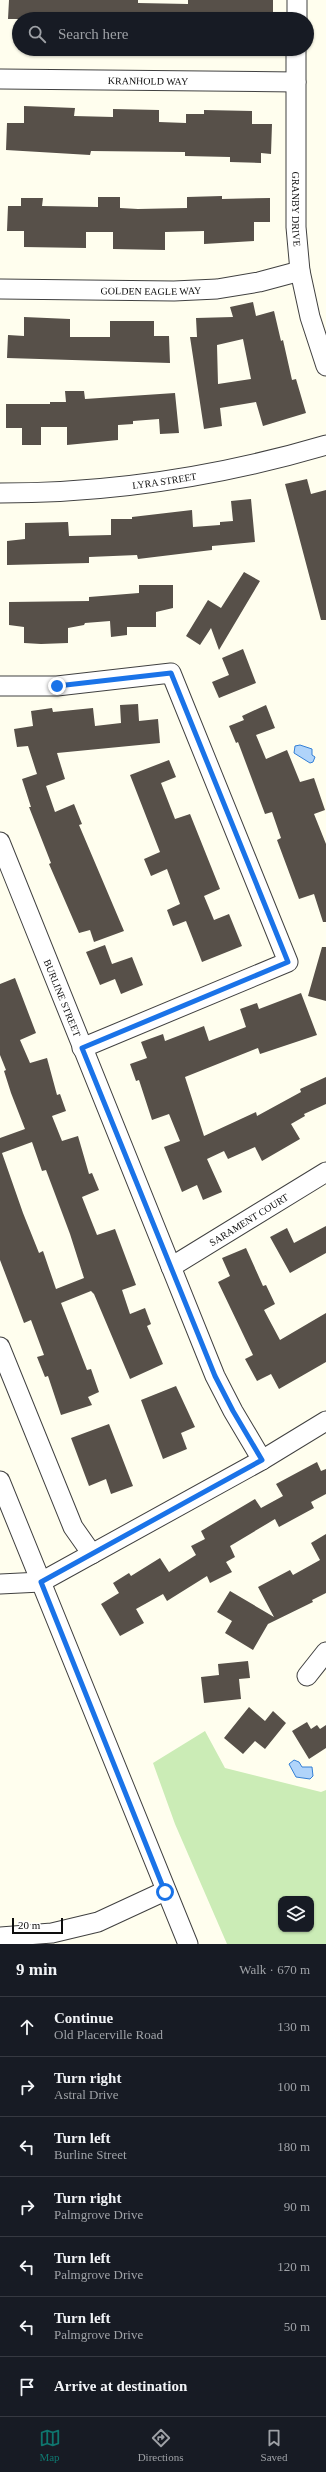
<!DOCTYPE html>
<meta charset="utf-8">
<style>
:root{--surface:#171b24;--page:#20242c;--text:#f1f3f6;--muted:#9ea1a6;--line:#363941;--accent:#0f766e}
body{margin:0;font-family:"Times New Roman",serif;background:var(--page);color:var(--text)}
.controls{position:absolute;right:12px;bottom:12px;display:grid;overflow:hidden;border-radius:8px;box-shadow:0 1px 3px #0004}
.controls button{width:36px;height:36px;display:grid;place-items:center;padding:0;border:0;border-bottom:1px solid var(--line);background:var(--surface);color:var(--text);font:20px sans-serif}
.scale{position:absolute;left:12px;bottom:10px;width:51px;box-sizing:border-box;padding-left:4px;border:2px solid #0e0e0e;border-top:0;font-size:11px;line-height:14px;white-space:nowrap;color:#0e0e0e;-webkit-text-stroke:3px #fff;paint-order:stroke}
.stop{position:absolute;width:12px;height:12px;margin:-9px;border:3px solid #1a73e8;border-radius:50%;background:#fff}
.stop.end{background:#1a73e8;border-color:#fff;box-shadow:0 1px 4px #0008}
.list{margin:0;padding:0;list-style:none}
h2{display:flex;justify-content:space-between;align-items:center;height:52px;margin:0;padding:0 16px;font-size:17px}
h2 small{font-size:13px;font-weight:400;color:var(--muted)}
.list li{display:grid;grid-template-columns:26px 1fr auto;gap:12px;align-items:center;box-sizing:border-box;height:60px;padding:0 16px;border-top:1px solid var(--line)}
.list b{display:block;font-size:15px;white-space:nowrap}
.list p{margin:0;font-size:13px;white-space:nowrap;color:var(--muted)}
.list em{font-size:13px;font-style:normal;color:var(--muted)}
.icon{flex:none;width:22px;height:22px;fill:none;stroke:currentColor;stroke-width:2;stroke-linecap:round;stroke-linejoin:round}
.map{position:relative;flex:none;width:326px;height:1944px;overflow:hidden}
.search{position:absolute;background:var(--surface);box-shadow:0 1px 3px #0004;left:12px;right:12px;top:12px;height:44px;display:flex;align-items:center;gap:10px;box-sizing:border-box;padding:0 14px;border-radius:22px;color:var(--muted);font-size:15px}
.sheet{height:472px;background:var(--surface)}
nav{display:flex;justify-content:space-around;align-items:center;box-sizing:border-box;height:56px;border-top:1px solid var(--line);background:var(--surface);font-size:11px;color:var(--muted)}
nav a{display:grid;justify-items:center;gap:2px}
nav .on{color:var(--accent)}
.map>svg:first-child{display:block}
.green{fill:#cbecb6;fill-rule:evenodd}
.water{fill:#b0d4fa;stroke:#337fd5}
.building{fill:#575049;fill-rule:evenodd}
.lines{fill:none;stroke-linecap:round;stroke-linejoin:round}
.minor-casing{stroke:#414141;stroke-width:21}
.minor{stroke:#fff;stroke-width:19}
.route{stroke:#1a73e8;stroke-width:5}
.labels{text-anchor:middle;stroke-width:4;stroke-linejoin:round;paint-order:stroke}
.street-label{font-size:10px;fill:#0e0e0e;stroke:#fff}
</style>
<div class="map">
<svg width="326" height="1944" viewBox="0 0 326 1944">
<rect width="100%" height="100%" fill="#fffeee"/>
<!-- green -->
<path class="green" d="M205,1731L225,1768L321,1792L326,1790V1944H227L175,1824L153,1763ZM281,1899H311V1929H281Z"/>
<!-- water -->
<path class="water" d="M300,745L312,749V755L315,757L313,762L310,763L294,753L295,746Z
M294,1760L299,1762L302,1767H312L313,1776L310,1779L296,1777L289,1764Z"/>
<!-- building -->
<path class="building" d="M9,0H138V3L188,4V0H273V19H8Z
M24,106L75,108L74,116L113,117V109L159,110V122L186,123V114H204V110L252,111V124H272L271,154L261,153V163L230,162V157L185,156V152L91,151L90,155L6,150L7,123H24Z
M222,196V199L270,198V222H254V241L204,244V231L165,232V250L113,249V232H86V248L24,247V231H7L8,206H21V198H43L42,206L98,207V197H120V208L138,209L187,208V197Z
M253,302L256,316L274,311L281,341L283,340L292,380L296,379L306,413L263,426L256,402L220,408L222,426L204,429L190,337H197L196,318L233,317L230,307ZM243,339L251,379L218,384L217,345Z
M24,317L70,319V337H110V321H154V336H169L170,363L7,358L8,335L24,336Z
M65,391H84L85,399L175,393L179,433L160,434L159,419L133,421V424L118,425V440L67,445V427H41V445H22V428H6V404H50V402H66Z
M307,479L311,494L326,490V620H321L285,484Z
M251,499L255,542L212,546V550L138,559L137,555L89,557V563L7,565V541L25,539V523L68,522L69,536L111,535V519H132V517L192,510L193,527L220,525V522L233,521L231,501Z
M244,572L260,581L219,650L211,628L200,645L186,636L208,600L221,608Z
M139,585H173V608L156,612V627H127V635L111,637L110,621L85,623L84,625L68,628V643L41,644L24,643V627L9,625V602L89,601V597L139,593Z
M243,649L256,683L219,698L212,682L229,675L222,658Z
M138,704L139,721L158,719L160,743L57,753L65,779L46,786L55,812L74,804L82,824L79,825L124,931L94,942L90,930L79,933L49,864L51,863L29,807H31L22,779L37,774L28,746L17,747L14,729L33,726L31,711L52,708L53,712L93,708L95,726L121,723L120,705Z
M266,705L275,728L256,735L266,759L287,750L300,782L314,778L325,810L314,814L326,844V922H323L314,894L299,899L277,840L281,838L272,812L265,814L238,742L236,743L229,726L244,720L242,716Z
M169,760L176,777L161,783L175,819L190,814L220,889L204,896L214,920L229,914L242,946L202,962L186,921L173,926L167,910L180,904L167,869L151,876L144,859L160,852L130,775Z
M105,945L112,964L132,957L143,985L121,994L115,979L100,985L86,952Z
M322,947H326V1001L308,996Z
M15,978L36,1033L20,1040L30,1063L47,1058L57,1095L60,1094L66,1111L52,1116L62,1141L78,1136L89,1174L92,1173L99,1190L82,1197L91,1220L97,1235L115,1229L136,1285L122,1290L130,1314L145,1308L151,1324L147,1326L163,1364L130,1379L94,1294L91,1291L61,1303L87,1370L91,1369L99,1392L88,1397L92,1405L61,1415L48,1376L45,1377L37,1357L44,1355L31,1320L24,1323L0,1260V1138L25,1129L11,1093L4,1071L6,1070L0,1055V984ZM32,1142L42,1171L46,1170L70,1234L84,1278L56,1289L43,1251L39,1253L23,1213L2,1153Z
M301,993L317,1035L260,1054L258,1048L185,1077L204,1136L256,1112L257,1116L301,1092L300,1089L326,1077V1104L304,1114L305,1116L291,1124L300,1139L262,1161L255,1147L228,1159L224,1151L207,1159L222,1192L203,1200L197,1185L182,1192L164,1147L180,1141L169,1114L152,1120L139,1080L136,1081L130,1064L147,1058L141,1042L163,1034L165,1041L204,1026L209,1041L246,1027L240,1009L257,1003L259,1009Z
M326,1226V1253L290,1273L270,1237L287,1228L294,1243Z
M246,1248L263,1286L266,1285L275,1304L264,1310L280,1340L326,1313V1362L279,1389L271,1374L257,1381L245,1359L253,1355L218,1282L230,1276L222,1258Z
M176,1386L195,1427L181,1433L187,1449L163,1459L141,1400Z
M109,1424L133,1486L111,1494L106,1479L89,1486L71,1438Z
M317,1462L321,1471L326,1469V1494L311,1502L314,1508L279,1527L275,1519L230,1546L235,1557L226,1562L232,1572L210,1583L207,1576L167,1601L163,1594L136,1609L144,1623L120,1636L101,1604L119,1593L113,1583L129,1573L131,1576L160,1558L169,1572L196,1555L191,1546L205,1539L201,1531L255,1499L261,1508L283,1496L276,1484Z
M326,1534V1593L312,1600L313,1602L268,1624L253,1650L225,1633L232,1621L217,1612L230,1591L274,1617L258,1587L290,1570L293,1575L320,1560L311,1543Z
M248,1661L250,1678L239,1679L241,1699L204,1703L201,1677L219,1675L218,1664Z
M249,1707L265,1721L273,1711L286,1723L265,1749L255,1741L243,1754L224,1738Z
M307,1722L311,1729L317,1725L320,1729L326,1725V1748L309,1759L292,1731Z"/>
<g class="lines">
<defs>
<g id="minor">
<path d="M297,19V0"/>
<path id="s1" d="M296,49V227L300,271L310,317L326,366"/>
<path id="s2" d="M0,79L296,82"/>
<path id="s3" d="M0,289L174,291L217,289L259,282L300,271"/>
<path id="s4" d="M0,493C110,493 221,476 326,445"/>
<path d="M0,686H57L171,673L288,962L82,1048"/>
<path id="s5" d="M0,842L215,1376L233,1411L262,1460"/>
<path id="s6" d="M171,1267L326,1172"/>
<path d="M0,1347L73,1527L92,1554"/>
<path d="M0,1481L188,1944"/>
<path d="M0,1584L41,1582L262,1460L326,1421"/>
<path d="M307,1676L326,1652"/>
<path d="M0,1937L52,1933L98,1922L165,1891"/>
</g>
</defs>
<!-- minor casing -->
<use href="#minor" class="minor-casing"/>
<!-- minor -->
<use href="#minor" class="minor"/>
</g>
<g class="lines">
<!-- route -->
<path class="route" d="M57,686L171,673L288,962L82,1048L215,1376L233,1411L262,1460L41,1582L165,1892"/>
</g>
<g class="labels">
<!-- street labels -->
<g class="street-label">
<text dy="4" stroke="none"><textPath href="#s2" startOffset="148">KRANHOLD WAY</textPath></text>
<text dy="4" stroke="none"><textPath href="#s1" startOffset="160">GRANBY DRIVE</textPath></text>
<text dy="4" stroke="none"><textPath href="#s3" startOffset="151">GOLDEN EAGLE WAY</textPath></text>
<text dy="4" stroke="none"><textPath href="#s4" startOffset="165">LYRA STREET</textPath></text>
<text dy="4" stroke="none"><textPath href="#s5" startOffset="168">BURLINE STREET</textPath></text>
<text dy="4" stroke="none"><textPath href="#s6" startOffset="91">SARAMENT COURT</textPath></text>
</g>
</g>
</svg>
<div class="controls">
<button><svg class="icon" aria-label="layers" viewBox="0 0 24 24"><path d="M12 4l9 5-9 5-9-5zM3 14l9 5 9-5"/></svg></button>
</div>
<div class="scale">20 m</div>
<div class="stop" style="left:165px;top:1892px"></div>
<div class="stop end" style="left:57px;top:686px"></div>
<div class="search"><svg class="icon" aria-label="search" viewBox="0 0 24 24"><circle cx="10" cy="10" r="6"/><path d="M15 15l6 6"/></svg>Search here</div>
</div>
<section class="sheet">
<h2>9 min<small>Walk · 670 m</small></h2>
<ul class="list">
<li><svg class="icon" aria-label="ahead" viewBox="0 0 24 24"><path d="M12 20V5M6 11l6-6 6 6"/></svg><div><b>Continue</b><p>Old Placerville Road</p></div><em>130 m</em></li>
<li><svg class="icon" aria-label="right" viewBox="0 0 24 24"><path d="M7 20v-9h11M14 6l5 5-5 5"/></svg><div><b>Turn right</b><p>Astral Drive</p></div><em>100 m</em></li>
<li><svg class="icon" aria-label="left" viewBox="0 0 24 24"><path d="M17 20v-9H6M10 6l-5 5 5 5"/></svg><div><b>Turn left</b><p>Burline Street</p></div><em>180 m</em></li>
<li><svg class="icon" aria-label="right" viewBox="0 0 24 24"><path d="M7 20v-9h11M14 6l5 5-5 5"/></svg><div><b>Turn right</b><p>Palmgrove Drive</p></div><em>90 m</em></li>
<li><svg class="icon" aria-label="left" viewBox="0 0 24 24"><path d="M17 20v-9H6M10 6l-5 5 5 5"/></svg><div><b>Turn left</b><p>Palmgrove Drive</p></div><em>120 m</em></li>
<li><svg class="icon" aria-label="left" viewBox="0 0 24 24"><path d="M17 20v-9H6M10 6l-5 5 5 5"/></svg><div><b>Turn left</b><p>Palmgrove Drive</p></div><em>50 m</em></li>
<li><svg class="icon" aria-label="arrive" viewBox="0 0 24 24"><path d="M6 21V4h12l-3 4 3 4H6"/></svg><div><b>Arrive at destination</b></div></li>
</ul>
</section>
<nav>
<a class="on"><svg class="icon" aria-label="map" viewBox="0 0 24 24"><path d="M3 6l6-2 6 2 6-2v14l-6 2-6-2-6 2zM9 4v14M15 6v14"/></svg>Map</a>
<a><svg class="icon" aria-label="directions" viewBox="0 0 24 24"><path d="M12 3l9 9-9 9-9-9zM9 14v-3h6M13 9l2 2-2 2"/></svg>Directions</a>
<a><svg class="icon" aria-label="saved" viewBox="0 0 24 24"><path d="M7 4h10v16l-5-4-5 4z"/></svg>Saved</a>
</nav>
